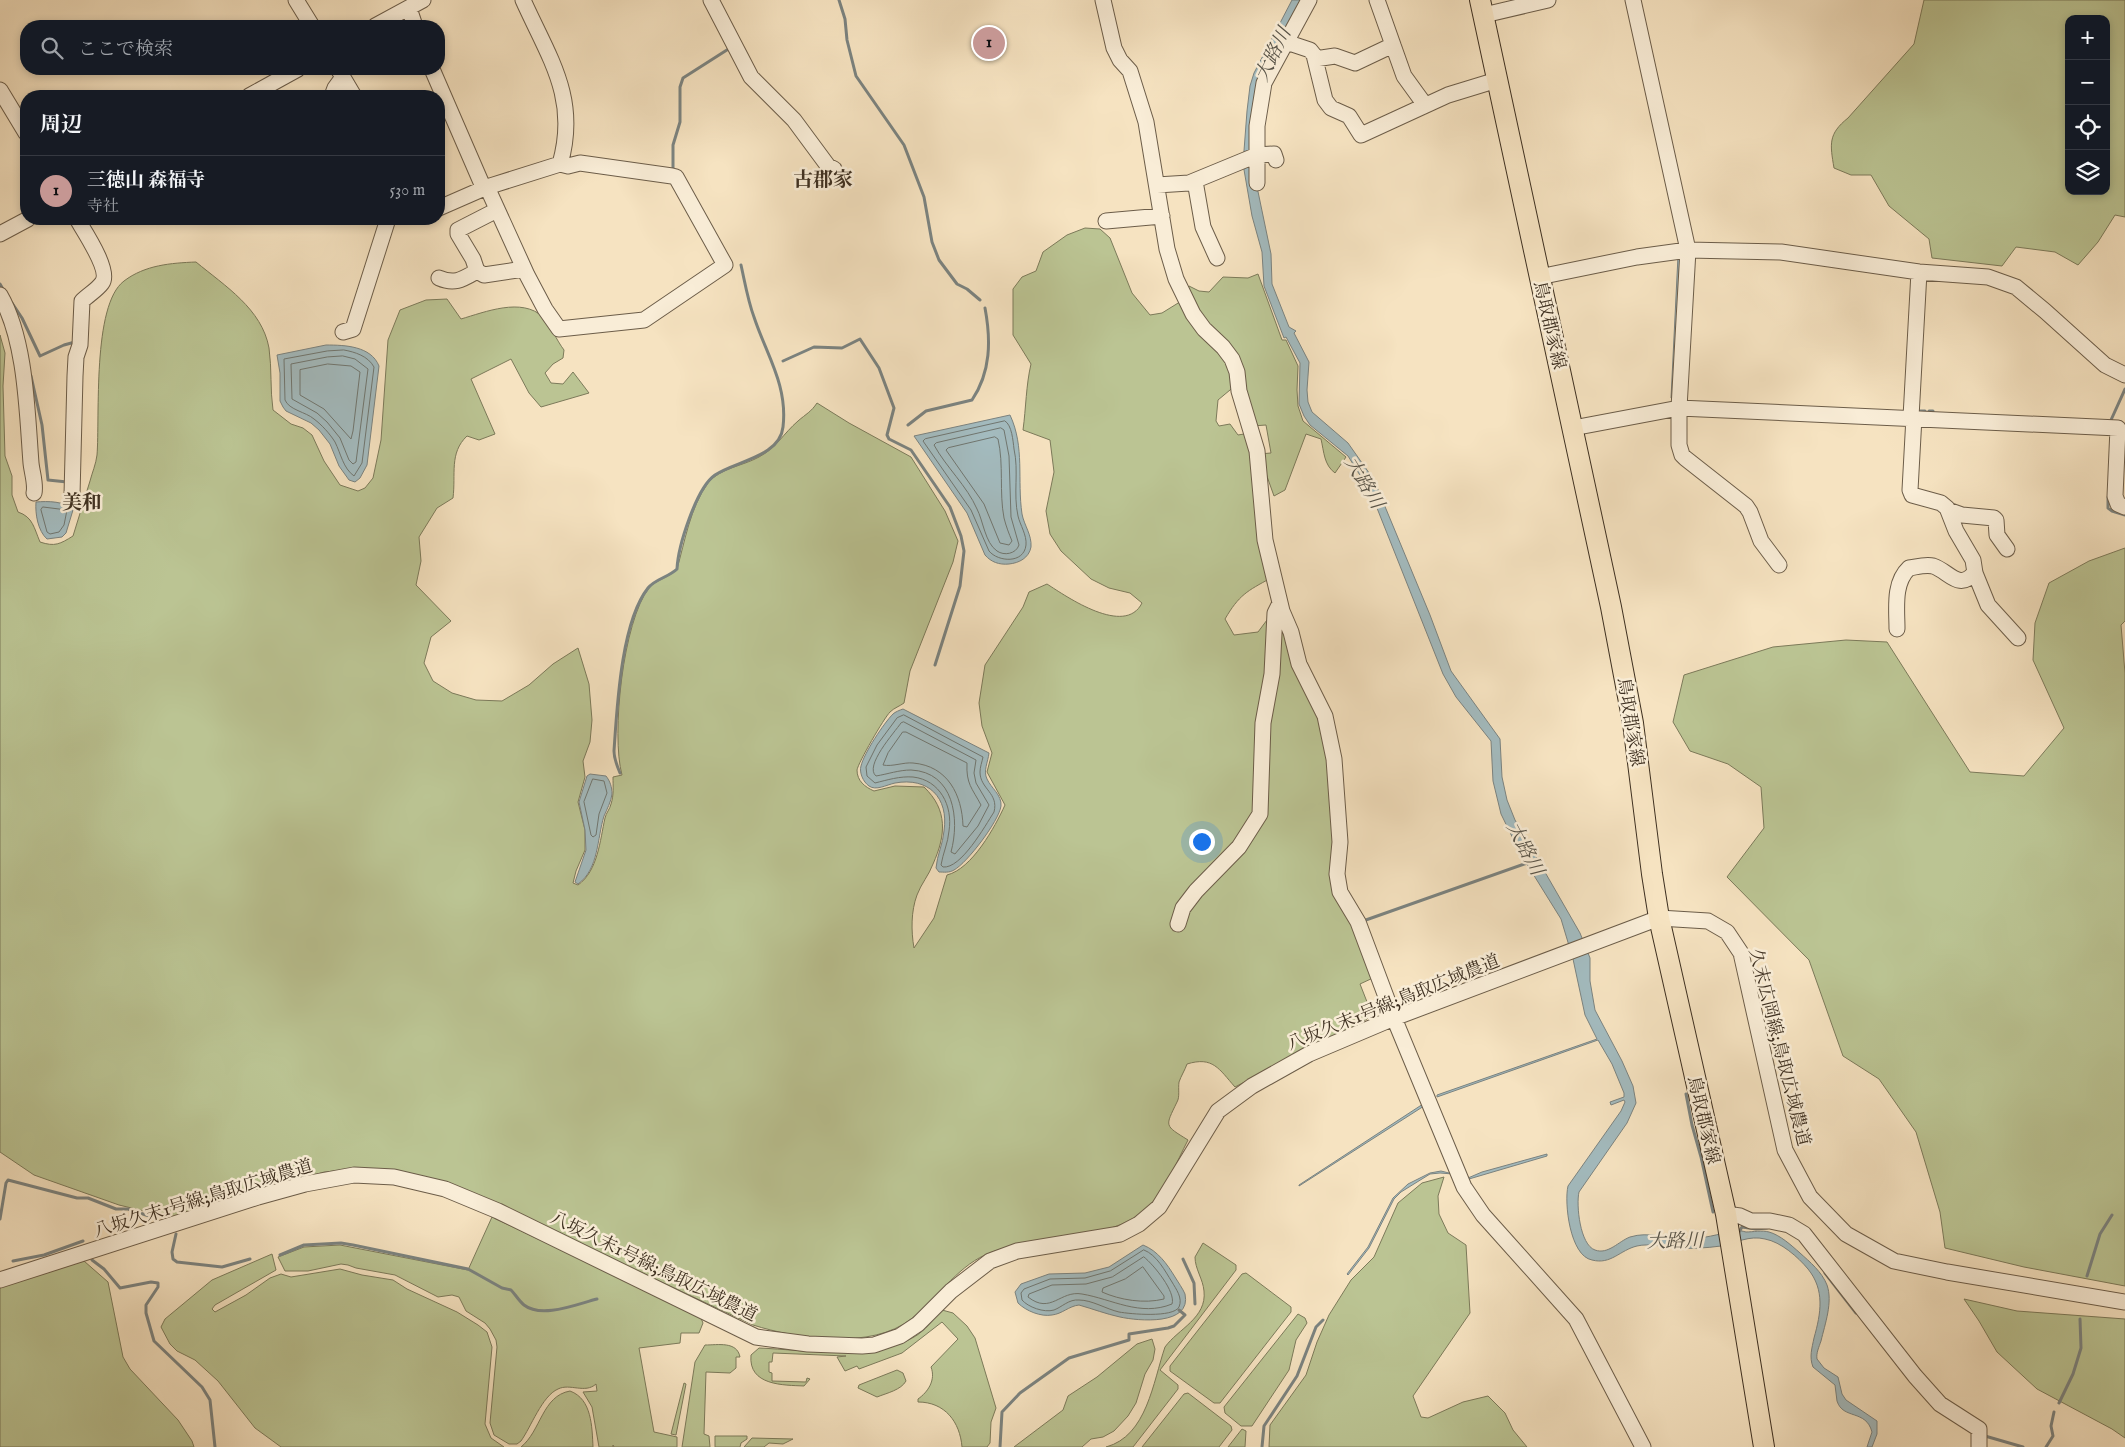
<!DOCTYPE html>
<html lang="ja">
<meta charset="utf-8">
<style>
:root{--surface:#171b24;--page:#20242c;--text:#f1f3f6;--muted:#9ea1a6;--line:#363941;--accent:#c59692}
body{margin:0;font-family:"IM FELL English","Noto Serif JP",serif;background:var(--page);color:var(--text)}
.controls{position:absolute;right:15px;top:15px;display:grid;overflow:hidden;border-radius:10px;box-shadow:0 2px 8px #0003}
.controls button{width:45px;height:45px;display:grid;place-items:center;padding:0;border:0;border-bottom:1px solid var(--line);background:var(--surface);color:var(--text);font:25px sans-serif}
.you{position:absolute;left:1201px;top:841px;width:18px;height:18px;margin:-12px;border:4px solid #fff;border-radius:50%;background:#1a73e8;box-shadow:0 0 0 8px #1a73e833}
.badge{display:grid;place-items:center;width:32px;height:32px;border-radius:50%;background:var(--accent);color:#111;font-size:16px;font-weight:700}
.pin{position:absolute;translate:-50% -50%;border:2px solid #fff;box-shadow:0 1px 5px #0006}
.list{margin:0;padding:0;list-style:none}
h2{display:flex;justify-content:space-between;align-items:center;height:65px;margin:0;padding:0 20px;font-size:21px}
h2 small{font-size:16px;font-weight:400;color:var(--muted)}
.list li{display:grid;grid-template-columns:32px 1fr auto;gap:15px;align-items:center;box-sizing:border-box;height:70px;padding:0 20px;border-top:1px solid var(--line)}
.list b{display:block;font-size:19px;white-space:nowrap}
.list p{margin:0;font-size:16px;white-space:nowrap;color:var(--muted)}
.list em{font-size:16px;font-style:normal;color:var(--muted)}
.icon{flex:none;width:28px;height:28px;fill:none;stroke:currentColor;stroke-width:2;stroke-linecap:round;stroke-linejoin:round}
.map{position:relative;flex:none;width:2125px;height:1447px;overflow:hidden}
.search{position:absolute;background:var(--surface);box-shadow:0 2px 8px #0003;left:20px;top:20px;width:425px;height:55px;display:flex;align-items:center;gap:12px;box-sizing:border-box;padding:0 18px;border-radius:20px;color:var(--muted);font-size:19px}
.panel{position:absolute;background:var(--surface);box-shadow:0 2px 8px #0003;left:20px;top:90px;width:425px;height:135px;border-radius:20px}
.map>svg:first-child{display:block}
.green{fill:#bbc493;stroke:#7c7a5a;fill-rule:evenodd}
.water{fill:#a3bbbf;stroke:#7b8380}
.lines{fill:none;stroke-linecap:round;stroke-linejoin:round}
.shore{stroke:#707670;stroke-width:1}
.stream{stroke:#7b8380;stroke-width:3}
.minor-casing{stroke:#6c5d49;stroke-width:17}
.major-casing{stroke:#3e3021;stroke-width:22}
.minor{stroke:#f9edd7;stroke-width:15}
.major{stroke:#f6e3c1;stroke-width:20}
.labels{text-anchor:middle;stroke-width:5;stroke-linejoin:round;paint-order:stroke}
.street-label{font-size:18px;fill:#3e3021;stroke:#f9edd7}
.water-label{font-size:19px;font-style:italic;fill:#575348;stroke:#f9edd7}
.quarter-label{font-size:20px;font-weight:bold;fill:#3e3021;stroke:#f9edd7}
</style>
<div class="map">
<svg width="2125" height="1447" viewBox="0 0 2125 1447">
<rect width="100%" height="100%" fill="#f6e3c1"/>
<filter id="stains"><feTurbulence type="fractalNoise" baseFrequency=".004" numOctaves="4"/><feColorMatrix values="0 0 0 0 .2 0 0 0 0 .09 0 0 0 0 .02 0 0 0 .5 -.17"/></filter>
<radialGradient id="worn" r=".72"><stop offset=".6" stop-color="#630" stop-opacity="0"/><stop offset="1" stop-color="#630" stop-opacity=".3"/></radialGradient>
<!-- green -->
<path class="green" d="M1924,0H2125V217L2115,215L2098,242L2078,265L2055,252L2016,247L2002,266L1932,258L1929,239L1889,206L1871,175H1851L1834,168C1830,144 1828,134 1848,118L1914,44ZM2069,19H2106V191H2069Z
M1085,228L1100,229L1110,238L1132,293L1150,315L1162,313L1183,300C1189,310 1194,321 1202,330C1220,351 1233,352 1236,385L1218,400L1216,421L1219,426L1230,424L1238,435L1250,433L1255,455L1259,519L1271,578C1247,591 1239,595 1225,619L1234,635L1258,632L1267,620H1272L1269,690L1261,725L1258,814L1237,846L1215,867L1183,905L1176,924L1179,926L1186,908L1197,892L1240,847L1261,816L1263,753L1266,716L1274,678L1275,629L1288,633L1300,672L1322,717L1328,736L1337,842V888L1362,938L1375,977L1360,984L1369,1007L1367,1019L1354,1027L1321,1042L1235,1087C1219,1069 1213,1056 1187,1064C1185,1070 1181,1076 1179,1082C1178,1089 1180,1097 1177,1102C1165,1127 1164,1125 1188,1140C1176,1163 1166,1190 1147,1208C1108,1245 1034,1232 985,1255C956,1268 936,1300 911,1319C872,1350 797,1339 753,1325L518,1215L434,1179L398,1172L357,1169L324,1172L173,1218L119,1205L34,1175L0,1152V335L5,353L3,386L5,456L12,476V495L18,512C33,517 34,528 40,542C55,547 60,544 73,536C79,518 84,499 90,481C92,473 96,464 97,455C100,417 92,305 124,281C145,265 171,263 196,262C225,286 262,309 269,348C272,369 270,390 273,410L291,424L303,428L312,435L324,461L340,485L358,491L365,488L373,478L381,440L388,340L400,310L426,300L447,299L461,319C485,312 522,297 543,317C549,323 557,341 564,350L563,358L553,364L545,373L551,383L563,384L573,372L589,393L541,407L529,393L511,359L471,379L495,434L479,440L467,436C449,453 456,474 453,498L437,508L419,537L421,561L416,585L451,621L431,637L424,663L433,681L452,693L476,700L502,701L529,685L553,664L578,648L589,684L592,720L590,742L583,761L585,777L578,802L585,830V850L576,871L573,883L578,885C598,871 600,840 605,818C606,813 610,809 611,804C614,795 613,786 613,777L622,775C611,735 623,621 649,588C655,580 669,578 677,569C685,541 690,508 708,483C720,468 743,466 759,457C776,448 784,433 798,421C806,414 811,412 817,403L849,423L911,457L945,511L958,541L953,562L910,671L904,703C900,706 894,708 890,712C884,718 858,763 857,770C857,781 865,787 874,791L895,786L924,787C948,810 946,835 933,864C929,875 921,884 917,895C911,911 911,931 914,948L934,918L947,875C972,869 995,827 1005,805L987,772L992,753L982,726L979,703L985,665L1023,607L1029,592L1047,584C1067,597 1125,637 1142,603L1130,593L1109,588L1091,579L1061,551L1050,534L1046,511L1054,472L1050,440L1023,430C1026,408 1026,385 1031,364L1013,335V289L1022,277L1036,271L1043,252L1067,235Z
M1258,274L1282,340H1286L1298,366L1297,390L1298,406L1303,421L1346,457L1335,473C1324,465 1324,452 1321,439L1306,434L1285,490L1274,496L1259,454L1271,453L1266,425L1252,426L1239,374L1184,293L1189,286L1199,291L1209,292L1223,277L1248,278Z
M2125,548V621L2121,625L2125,673V1286L2024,1267L1945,1248L1940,1212L1916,1132L1879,1079L1843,1056L1809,960L1727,877L1764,828L1761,787L1728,764L1690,751L1673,722L1684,675L1773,647L1846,640L1887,642L1970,772L2024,776L2064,728L2033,660L2035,623L2049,583L2089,561Z
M1444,1177L1438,1196L1439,1214L1448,1233L1466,1245L1470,1313L1413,1396L1421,1417L1428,1418L1463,1402L1488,1396L1505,1413L1513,1430L1527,1447H1269L1270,1425L1306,1375L1317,1342L1329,1315L1351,1280L1374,1257L1398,1203L1422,1183Z
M492,1217L700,1316L703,1323L699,1333H681L680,1343L639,1348L654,1432L677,1437V1447H614L613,1445V1447H599L592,1407L583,1392L597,1391L596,1384C585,1394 570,1383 558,1389C542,1396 531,1427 521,1441L517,1444H509L494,1435L490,1423L497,1347L496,1340L490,1329L485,1323L466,1311L459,1297L452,1295L438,1297L395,1275L356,1268L348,1265L341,1264L308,1271H285L278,1257L304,1247L340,1245L468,1270Z
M1203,1243L1236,1265V1270L1160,1370L1178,1385V1389L1133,1447H1106C1147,1436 1153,1382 1165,1347C1178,1329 1207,1318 1204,1291C1203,1279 1195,1269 1195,1257Z
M272,1254L276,1270L215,1305L212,1309L215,1312L246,1295L270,1278L281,1274L291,1277L340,1269L362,1275L393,1280L407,1289L457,1312L478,1325L487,1332L492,1347L485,1424L491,1438L504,1447H281L255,1428L218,1381L195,1360L177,1351L170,1344L161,1327L165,1319L212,1280Z
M84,1261L108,1282L123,1357L130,1369L178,1420L192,1441L194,1447H0V1288L27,1277Z
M1246,1273L1291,1307V1312L1220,1403H1214L1170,1371V1366L1242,1274Z
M1964,1299L2017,1311L2125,1319V1438L2112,1429L2037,1389L1997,1352L1979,1321Z
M942,1310L953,1313L967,1326L975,1338L996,1408L991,1422L990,1443L987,1447H962C960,1422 945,1402 918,1402V1399C928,1392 936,1380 931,1367L958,1339L942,1322L902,1353L859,1369L857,1366L845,1371L837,1357L846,1356L773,1353L772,1362H769V1372L772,1373V1381L806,1382L807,1378L810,1379L804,1386C784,1385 748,1386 751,1355L759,1348C806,1350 874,1361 914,1337C925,1331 933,1319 942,1310Z
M1298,1314L1305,1318L1307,1323L1296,1340L1289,1370L1252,1426H1241L1225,1413L1224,1407Z
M1152,1339L1155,1349L1153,1360L1145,1374L1136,1403L1128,1416L1114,1431L1103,1437L1091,1439L1082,1447H1014L1063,1410L1068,1396L1097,1377L1137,1344Z
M705,1345C718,1345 737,1341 740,1357H736V1368L730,1373L706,1372L704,1434L709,1436L710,1447H682L695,1362Z
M897,1370L903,1373L906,1381C901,1390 887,1393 877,1397L858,1388L859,1385Z
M684,1383L686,1384L676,1435L671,1434Z
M570,1391C592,1399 592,1427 593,1447H521C541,1431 542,1396 570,1391Z
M1188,1393L1231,1426L1232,1430L1219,1447H1142L1184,1394Z
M1242,1429L1246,1431L1245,1447H1228Z
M715,1436H747V1439L741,1443L740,1447H715Z
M752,1438L793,1439L783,1444L769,1443L764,1447H744Z"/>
<!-- water -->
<path class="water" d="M1292,0H1305L1275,52L1256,182L1271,254L1272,284L1289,327L1296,331L1294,333L1309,362L1307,390L1308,402L1312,412L1348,443L1374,480L1430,615L1451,671L1500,739L1502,777L1507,800L1515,820L1580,933L1590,958V981L1595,1010L1622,1061L1633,1086L1636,1103L1627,1123L1579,1192C1576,1205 1580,1245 1595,1250C1608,1255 1619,1241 1630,1237C1649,1231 1667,1239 1686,1239C1703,1239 1718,1234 1735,1231C1739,1230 1742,1231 1746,1232C1753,1232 1762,1230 1769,1232C1780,1235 1791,1245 1800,1253C1810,1262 1822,1272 1827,1285C1833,1302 1825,1324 1821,1341C1819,1347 1816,1353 1817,1359L1824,1368L1838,1377L1842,1394L1846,1400L1877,1421V1434L1872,1447H1867L1872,1432C1866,1409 1843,1420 1837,1401C1836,1396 1836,1390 1835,1385L1813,1367C1809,1357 1812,1348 1814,1338C1821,1313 1825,1290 1808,1269C1798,1257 1781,1242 1765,1239C1749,1235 1736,1243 1721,1246C1707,1248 1689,1249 1675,1248C1663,1247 1650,1243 1637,1246C1620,1250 1611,1265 1592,1260C1570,1256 1564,1203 1568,1186L1621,1111L1625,1102L1624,1100L1611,1105L1610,1102L1624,1097V1093L1612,1064L1598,1040L1437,1097V1095L1597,1039L1585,1015L1573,959L1561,919L1520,853L1501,814L1493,781L1491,741L1456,697L1443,674L1371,493L1348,456L1310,425L1304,416L1299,404L1300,363L1286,337L1284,338L1264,286L1262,252L1252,216L1243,164L1247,111L1250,86L1254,73Z
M1678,256H1680L1673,399L1671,398Z
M326,345C345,345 371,346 379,366L367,465L360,478L355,482L349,480L339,466L330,444L319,430L311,423L286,411L283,407L280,401V373L277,355Z
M1010,415C1025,447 1017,480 1022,514C1024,525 1032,535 1031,547C1029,558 1019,563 1009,564C999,565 991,562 985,555L967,513L914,436Z
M36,502C47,501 66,501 73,510L66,533L62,537L47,539C38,531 35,514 36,502Z
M903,709L989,753C988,762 983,771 987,779C991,788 1002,795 1001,806C999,821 967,863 954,870C949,873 944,872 939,872L936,868C937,855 943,844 944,831C949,797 928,777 895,783C886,785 876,791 869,786C863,782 859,772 861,766C864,753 884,723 893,714C895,712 900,710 903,709Z
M590,774L606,776C610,781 612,787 612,794C611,802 607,809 604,816C597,838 599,869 578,884L575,882L586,850L585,830L579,802L587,776Z
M1423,1104L1424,1106L1299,1186V1185Z
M1547,1154V1156L1469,1179L1468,1178L1482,1172Z
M1441,1171L1453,1174L1440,1173L1430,1174L1401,1192L1394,1199L1369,1248L1348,1275L1347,1274L1368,1247L1393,1198L1408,1184L1430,1173Z
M1143,1245C1158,1251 1167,1264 1175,1277C1178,1282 1183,1289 1185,1294C1192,1326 1138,1321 1120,1317C1106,1314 1093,1309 1079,1305C1069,1306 1062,1314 1052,1315C1041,1317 1026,1311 1018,1303L1015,1292L1021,1284L1049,1274L1085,1273L1109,1267Z"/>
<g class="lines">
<!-- shore -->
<path class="shore" d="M344,350C355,352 368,356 374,367L362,463L354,476C343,468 341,454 335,442C330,434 322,425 314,419C306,412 289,410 285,400L284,359L327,351Z
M343,356L355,359L368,369L356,462L353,464L349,460L340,438L327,422L317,413L292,399L291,364L327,357Z
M328,364L351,366L360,372L353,431L351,439L324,409L300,395V370Z
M1005,421C1012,425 1013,441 1014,449C1019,471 1013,494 1018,516C1020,525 1027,535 1026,545C1024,564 998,562 989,551L971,510L923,441L925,439Z
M1001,428L1004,430L1009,456L1011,517L1019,545C1016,554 1004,556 997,551C985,543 983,520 977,509C967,486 946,467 934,445L936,443Z
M995,437L998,439C1004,465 999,492 1004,518C1006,526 1009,534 1012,541L1009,545L1000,543L984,504L946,450L948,448Z
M43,507L67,510L64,525L59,532L50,534L47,532L41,510Z
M904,715L983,757C982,762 980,767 980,772C980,789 999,793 994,812C985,826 961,869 943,867L941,865C943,853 948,843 949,831C953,806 940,780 913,777C900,776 887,780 875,783L867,776L866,767L877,745L897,718Z
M904,722L976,760L974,773L976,783L989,805L978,826L955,854L951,852C960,819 954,772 911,770C899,770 888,774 876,776C864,766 894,733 901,723Z
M903,732H906L967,763C966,784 972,788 981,805L967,827L963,826C962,795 948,766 913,763C904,762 892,767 883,765L888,753Z
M593,779L604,781L607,793L599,814L596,835L593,837L591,835L584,802Z
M1144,1250C1157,1255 1165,1271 1172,1282C1176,1289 1183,1298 1179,1307C1173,1318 1130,1314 1119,1312C1106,1309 1092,1300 1079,1300C1069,1299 1062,1307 1054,1310C1044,1313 1028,1307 1022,1300L1021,1293L1024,1289L1050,1279L1085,1278L1110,1271Z
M1144,1257C1154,1265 1176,1292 1172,1304C1140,1317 1112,1299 1082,1294C1060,1290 1051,1315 1028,1297L1029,1294L1052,1285L1086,1284L1112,1277Z
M1143,1267L1164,1296V1299C1144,1304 1120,1300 1102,1292L1103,1288L1125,1279Z"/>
<!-- stream -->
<path class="stream" d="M839,0L845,19L847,40L856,76L904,145L924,197L932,242L939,260L957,284L967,289L980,300
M673,170V145L680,122V87L683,78L730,48
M0,284L4,291
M12,303L22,318L40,356L64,345L75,342
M783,361L814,347L842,348L860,339L879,368L894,408L887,435L889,439L911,450L950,507L961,536L964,551L960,586L935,665
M31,376L42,425L48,480L67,482
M1919,411H1925
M1929,411H1933
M2111,420L2125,389
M908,425L926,411L972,400C991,372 991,340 985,308
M2108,497V508L2112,511L2125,515
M620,773C617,766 614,759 614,751C617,707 621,622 648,588C655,579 669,577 677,569C678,547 696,488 715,475C735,461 780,457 783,427C788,385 766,354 754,317C748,301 745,283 741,265
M1363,921L1530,862
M1686,1094L1692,1125L1701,1157L1713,1212
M0,1219L6,1183L8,1180L77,1198H88L116,1209H128L152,1217
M1739,1232L1742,1227L1756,1229L1767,1228
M176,1234L172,1252L173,1259L177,1262L222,1267L250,1259
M280,1255L304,1245L341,1243L353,1245L468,1269L502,1288L511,1290C515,1294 519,1301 524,1305C542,1319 577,1304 597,1299
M1183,1259L1194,1283L1195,1304
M92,1260L104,1269L120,1288L151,1282L158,1283V1287L146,1305V1313L154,1341L202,1387L210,1400L215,1447
M13,1261L44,1255L83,1241
M1825,1273L1856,1313
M2087,1276L2100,1234L2112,1215
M2059,1403L2073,1374L2081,1348L2080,1319
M1985,1436L2023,1447
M1000,1447L1002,1412L1020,1393L1069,1358L1129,1340V1334L1168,1328L1174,1326L1185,1315L1179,1310
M1262,1447L1264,1426L1297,1376L1316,1327L1323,1320
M2046,1447L2053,1436L2051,1426L2054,1412"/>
<defs>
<path id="minor" d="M296,0L312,26
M523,0C549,58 579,98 560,164
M711,0L751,77L794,120L828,166L834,169
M1103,0L1114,48L1120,60L1130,71L1146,122L1167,249L1176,279L1193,314L1204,329L1223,347L1232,359L1237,372L1239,391L1257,451L1265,540L1282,611L1291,632L1299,664L1325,716L1334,759L1340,842L1337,874L1340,892L1358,922L1394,1018L1464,1187L1483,1215L1576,1319L1643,1447
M1377,0L1404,76L1425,105
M1633,0L1688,250L1679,408V445L1682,455L1685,458L1746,506L1750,512L1761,541L1779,565
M409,8L415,26
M1484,15L1548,0
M375,26L423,0
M1286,42L1310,50L1314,55L1325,100L1331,108L1349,116L1361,135L1448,95L1497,80
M1315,59L1335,56L1355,63L1393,45
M338,69L354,96
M432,69L484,189
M0,90L26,133
M249,96L298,69
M332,96L335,88L343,77
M1195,181L1203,227L1217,258
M1257,183V126L1264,83L1309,0
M1157,185L1189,183L1257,155L1274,154L1276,160
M439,208L487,187L560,164L568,166L580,163L672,176L676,177L725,265L644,320L559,329L545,309L527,275L487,187
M1106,221L1162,216
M0,234L28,219
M477,271L473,259L458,234V230L497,210
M1539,277L1637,257L1688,250L1781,252L1919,272L1988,277L2016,287L2045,311L2105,365L2125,375
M439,278C455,285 463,279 477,271L484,275L524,269
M0,295C26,340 27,412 31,463C32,473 36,484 34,493
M343,332L353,329L388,219
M1911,417L1919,272
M1914,417L1910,490L1912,495L1941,503L1947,508L1956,531L1973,560L1975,573L1988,605L2018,638
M1573,428L1679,408L2118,428L2115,496L2118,504L2125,507
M72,495L75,376L76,357L80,345L82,301C88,295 97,290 102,283C111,271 84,231 77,219
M1948,510L1962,515L1994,518L1996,520L1997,535L2007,549
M1897,629C1897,609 1893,583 1909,568C1916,567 1926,564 1933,566C1949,571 1959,592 1975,572
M1178,924L1183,908L1196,891L1239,847L1260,814L1263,723L1272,674L1275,613L1280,603
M1726,1214L1740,1216L1751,1221H1770L1789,1225L1804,1234L1915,1376L1940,1404L1979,1429V1447
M0,1280L258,1197L305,1184L354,1175L394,1177L445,1189L498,1211L756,1337L808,1344L862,1346L874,1345L900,1336L918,1324L951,1291L990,1261L1017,1251L1120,1234L1139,1224L1159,1207L1218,1111L1252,1086L1309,1054L1394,1018L1659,918L1708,921L1727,932L1741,953L1785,1150L1810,1197L1846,1234L1894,1261L1947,1272L2125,1302"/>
<path id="major" d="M1480,0L1611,607L1633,723L1652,874L1659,918L1726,1214L1764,1447"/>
</defs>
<!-- minor casing -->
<use href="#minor" class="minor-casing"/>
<!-- major casing -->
<use href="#major" class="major-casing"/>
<!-- minor -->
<use href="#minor" class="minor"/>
<!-- major -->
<use href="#major" class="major"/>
</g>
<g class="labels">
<!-- street labels -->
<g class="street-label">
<text transform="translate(1550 325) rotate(77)" y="6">鳥取郡家線</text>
<text transform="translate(1631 722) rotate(81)" y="6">鳥取郡家線</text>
<text transform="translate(1393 1002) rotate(-22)" y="6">八坂久末1号線;鳥取広域農道</text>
<text transform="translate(1780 1047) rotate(76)" y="6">久末広岡線;鳥取広域農道</text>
<text transform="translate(1704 1120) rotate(77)" y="6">鳥取郡家線</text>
<text transform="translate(203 1198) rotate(-17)" y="6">八坂久末1号線;鳥取広域農道</text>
<text transform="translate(654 1266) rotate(26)" y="6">八坂久末1号線;鳥取広域農道</text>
</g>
<!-- water labels -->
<g class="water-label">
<text transform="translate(1272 54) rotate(-64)" y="7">大路川</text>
<text transform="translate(1365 482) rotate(59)" y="7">大路川</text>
<text transform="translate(1526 848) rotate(62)" y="7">大路川</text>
<text transform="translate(1675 1240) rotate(-1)" y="7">大路川</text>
</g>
<!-- quarter labels -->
<g class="quarter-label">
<text x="823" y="186">古郡家</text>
<text x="82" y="509">美和</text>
</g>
</g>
<rect width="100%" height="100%" filter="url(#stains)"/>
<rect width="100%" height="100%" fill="url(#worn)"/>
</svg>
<div class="controls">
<button>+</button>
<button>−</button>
<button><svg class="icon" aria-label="locate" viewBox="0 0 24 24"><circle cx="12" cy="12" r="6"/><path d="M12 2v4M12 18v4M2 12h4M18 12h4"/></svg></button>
<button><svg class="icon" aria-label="layers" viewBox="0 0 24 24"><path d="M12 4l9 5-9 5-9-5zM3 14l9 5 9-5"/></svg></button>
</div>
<div class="you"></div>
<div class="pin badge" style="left:989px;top:43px">1</div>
<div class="search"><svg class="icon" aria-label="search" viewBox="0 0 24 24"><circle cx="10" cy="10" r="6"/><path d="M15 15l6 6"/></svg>ここで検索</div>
<section class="panel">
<h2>周辺<small></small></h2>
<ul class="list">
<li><span class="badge">1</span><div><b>三徳山 森福寺</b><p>寺社</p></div><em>530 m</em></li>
</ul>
</section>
</div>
